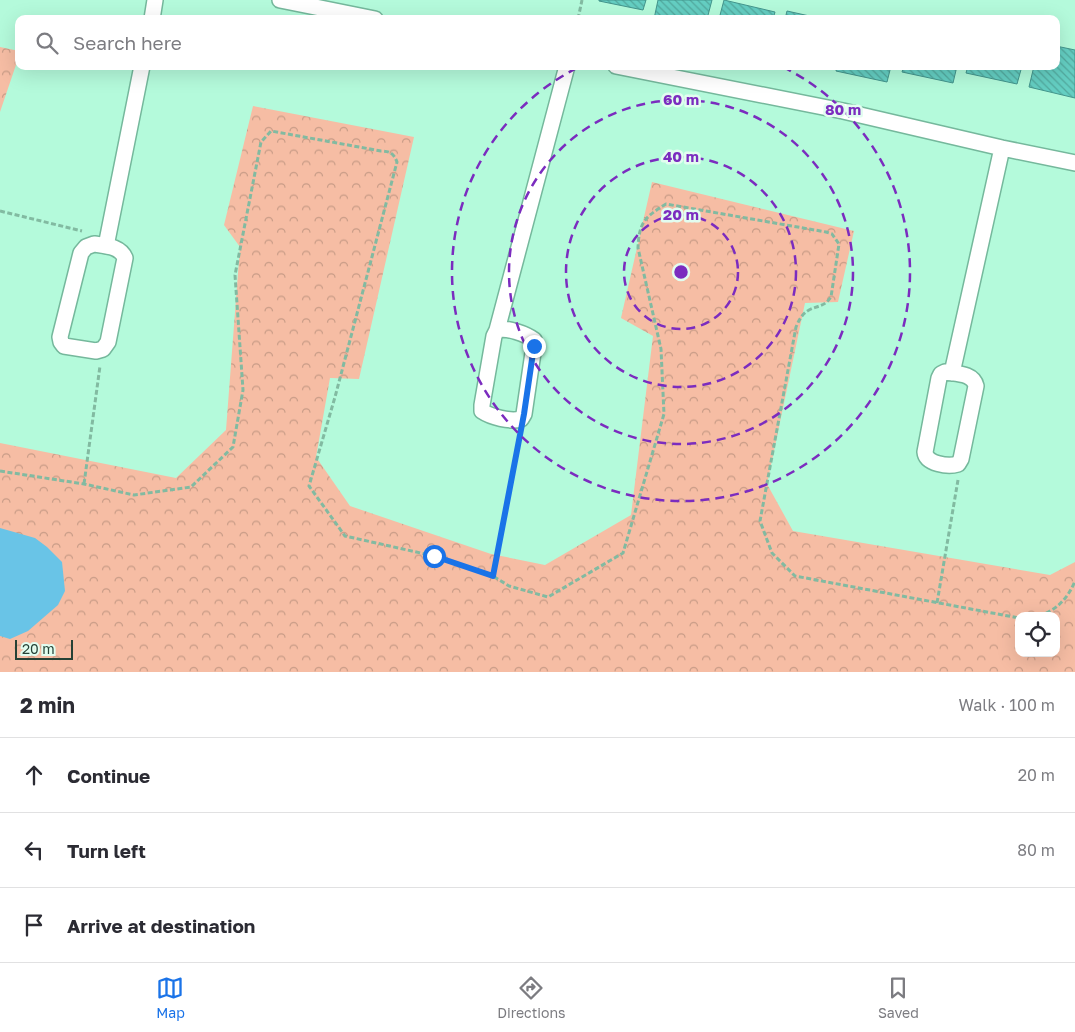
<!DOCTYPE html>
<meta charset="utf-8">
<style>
:root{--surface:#fff;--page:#f2f2f3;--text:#2b2b33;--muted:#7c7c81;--line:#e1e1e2;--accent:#1a73e8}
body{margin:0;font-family:"Golos Text",sans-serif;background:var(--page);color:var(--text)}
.controls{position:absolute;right:15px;bottom:15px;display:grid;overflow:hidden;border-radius:10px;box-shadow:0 5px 20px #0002}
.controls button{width:45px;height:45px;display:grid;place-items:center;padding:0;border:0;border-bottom:1px solid var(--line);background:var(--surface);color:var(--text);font:25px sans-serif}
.scale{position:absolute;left:15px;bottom:12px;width:58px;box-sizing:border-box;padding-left:5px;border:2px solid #254135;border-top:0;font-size:14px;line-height:18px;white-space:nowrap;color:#254135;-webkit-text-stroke:4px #e2fdf0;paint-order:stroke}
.stop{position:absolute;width:15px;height:15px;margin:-11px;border:4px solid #1a73e8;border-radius:50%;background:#fff}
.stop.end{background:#1a73e8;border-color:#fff;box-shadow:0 1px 5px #0008}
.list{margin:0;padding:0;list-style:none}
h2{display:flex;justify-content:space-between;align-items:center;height:65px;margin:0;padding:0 20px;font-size:21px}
h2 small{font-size:16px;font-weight:400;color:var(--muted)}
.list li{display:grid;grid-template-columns:32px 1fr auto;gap:15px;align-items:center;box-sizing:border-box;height:75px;padding:0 20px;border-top:1px solid var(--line)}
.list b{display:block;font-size:19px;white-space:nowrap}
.list em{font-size:16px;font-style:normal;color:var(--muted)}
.icon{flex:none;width:28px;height:28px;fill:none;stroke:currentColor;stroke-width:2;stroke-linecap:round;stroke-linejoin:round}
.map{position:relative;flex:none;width:1075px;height:672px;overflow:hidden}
.search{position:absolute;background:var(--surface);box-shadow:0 5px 20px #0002;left:15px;right:15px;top:15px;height:55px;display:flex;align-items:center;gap:12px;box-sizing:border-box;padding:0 18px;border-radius:10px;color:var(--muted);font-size:19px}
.sheet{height:290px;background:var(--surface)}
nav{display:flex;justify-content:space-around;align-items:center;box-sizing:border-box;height:70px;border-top:1px solid var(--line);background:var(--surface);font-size:14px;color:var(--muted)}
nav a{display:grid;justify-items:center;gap:2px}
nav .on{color:var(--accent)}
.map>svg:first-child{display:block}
.park{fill:url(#park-crowns);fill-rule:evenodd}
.water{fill:#69c4e7}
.building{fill:url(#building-back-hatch);stroke:#43958c}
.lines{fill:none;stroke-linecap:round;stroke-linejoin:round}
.street-casing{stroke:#75b89c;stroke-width:18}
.path{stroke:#82baa1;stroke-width:3;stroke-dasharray:5 2.5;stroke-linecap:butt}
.street{stroke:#fff;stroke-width:15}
.route{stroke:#1a73e8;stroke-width:6}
.ring{fill:none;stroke:#7b2cbf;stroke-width:2.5;stroke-dasharray:9 6}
.centre{fill:#7b2cbf;stroke:#e2fdf0;stroke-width:2.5}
.ring-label{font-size:15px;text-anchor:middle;font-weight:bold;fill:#7b2cbf;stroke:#e2fdf0;stroke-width:5;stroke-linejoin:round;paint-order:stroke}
</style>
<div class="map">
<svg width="1075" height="672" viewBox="0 0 1075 672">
<defs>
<pattern id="park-crowns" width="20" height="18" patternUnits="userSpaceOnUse" patternTransform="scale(1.25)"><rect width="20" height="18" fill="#f6bda4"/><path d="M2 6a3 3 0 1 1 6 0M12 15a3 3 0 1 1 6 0" fill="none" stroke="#c79b86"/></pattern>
<pattern id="building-back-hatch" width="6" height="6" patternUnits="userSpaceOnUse" patternTransform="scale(1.25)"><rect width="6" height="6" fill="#64cec2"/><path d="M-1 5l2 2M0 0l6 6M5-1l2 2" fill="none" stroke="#52a99e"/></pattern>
</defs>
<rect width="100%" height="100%" fill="#b4fadb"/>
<!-- park -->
<path class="park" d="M0,47L19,51V56L0,112Z
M253,106L414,137L359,379L330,378L316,457L350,506L491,554L545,565L631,515L653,336L621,318L652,182L854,231L838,302L805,303L767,484L793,531L1050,575L1075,562V672H0V443L176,478L226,430L240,247L224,225ZM1019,616H1056V653H1019Z"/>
<!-- water -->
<path class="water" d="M0,528L35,538L47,547L62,562L65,591L58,605L28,631L10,639L0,636Z"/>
<!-- building -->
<path class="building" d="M599,0H646L643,10L599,1Z
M658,0H712L707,19H654Z
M724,0L775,12L773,19H719Z
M787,11L823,19H785Z
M1056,46L1075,50V98L1029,87L1034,66H1056Z
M837,66H891L887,82L836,71Z
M904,66H957L953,83L902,72Z
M968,66H1022L1017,84L966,73Z"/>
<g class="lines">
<defs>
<path id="street" d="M280,0L375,19
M152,19L155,0
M616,66L843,111L1002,148L1075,163
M94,244C106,246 120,246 125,258L108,342L103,349L96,351L64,346L61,342L60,337L81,253L86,247Z
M106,246L142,66
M497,330C507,327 526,334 534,340V346L524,414L521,419C510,422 491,417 482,411V405L494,336L497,330L567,66
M945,372C957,374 973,373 976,386L961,459L958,464C948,467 926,464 925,452L939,378L941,374Z
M952,373L1002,148"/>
</defs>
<!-- street casing -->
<use href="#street" class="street-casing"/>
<!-- path -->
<path class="path" d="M578,19L582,0
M0,211L82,231
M0,471L84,484L134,495L191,487L233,447L243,390L235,275L261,142L271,131L381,151C390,151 394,154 397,162L335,397L309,486L345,536L434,556L493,576L509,586L548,597L623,553L664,414L661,349L638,248C639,222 645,217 666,204L826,232L832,234L839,244L831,297C824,307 819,305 809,310C802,314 799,320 796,327L760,521L772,553L795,576L1019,618
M84,484L100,366
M493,576L519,436
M937,603L958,480
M1039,616C1057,610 1068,598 1075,581"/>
<!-- street -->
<use href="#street" class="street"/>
</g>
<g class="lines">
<!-- route -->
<path class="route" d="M434,556L493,576L524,414L534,346"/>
</g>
<!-- distance rings -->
<g class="ring">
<circle cx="681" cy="272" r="57"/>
<circle cx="681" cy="272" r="115"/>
<circle cx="681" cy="272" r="172"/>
<path d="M783 67A229 229 0 1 1 579 67"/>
</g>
<circle cx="681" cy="272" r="8" class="centre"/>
<g class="ring-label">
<text x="681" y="105">60 m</text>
<text x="843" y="115">80 m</text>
<text x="681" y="162">40 m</text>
<text x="681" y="220">20 m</text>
</g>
</svg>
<div class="controls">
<button><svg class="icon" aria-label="locate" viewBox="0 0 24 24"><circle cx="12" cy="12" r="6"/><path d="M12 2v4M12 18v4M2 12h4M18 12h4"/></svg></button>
</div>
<div class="scale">20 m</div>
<div class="stop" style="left:434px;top:556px"></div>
<div class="stop end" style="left:534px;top:346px"></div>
<div class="search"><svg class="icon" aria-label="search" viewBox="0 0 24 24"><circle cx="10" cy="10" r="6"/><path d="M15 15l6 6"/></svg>Search here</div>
</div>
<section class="sheet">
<h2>2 min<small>Walk · 100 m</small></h2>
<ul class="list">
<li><svg class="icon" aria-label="ahead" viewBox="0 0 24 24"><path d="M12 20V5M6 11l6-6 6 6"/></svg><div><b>Continue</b></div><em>20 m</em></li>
<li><svg class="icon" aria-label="left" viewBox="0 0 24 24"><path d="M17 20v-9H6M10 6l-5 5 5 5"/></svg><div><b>Turn left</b></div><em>80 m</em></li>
<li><svg class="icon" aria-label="arrive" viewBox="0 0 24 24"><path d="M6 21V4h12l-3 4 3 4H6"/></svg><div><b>Arrive at destination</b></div></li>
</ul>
</section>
<nav>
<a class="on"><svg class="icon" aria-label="map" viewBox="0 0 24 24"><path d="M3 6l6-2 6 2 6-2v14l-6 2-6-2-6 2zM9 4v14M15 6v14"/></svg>Map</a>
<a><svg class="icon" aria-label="directions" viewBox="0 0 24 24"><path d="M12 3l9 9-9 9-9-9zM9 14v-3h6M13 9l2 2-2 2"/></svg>Directions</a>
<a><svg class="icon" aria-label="saved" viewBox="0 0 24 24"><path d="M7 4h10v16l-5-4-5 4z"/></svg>Saved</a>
</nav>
